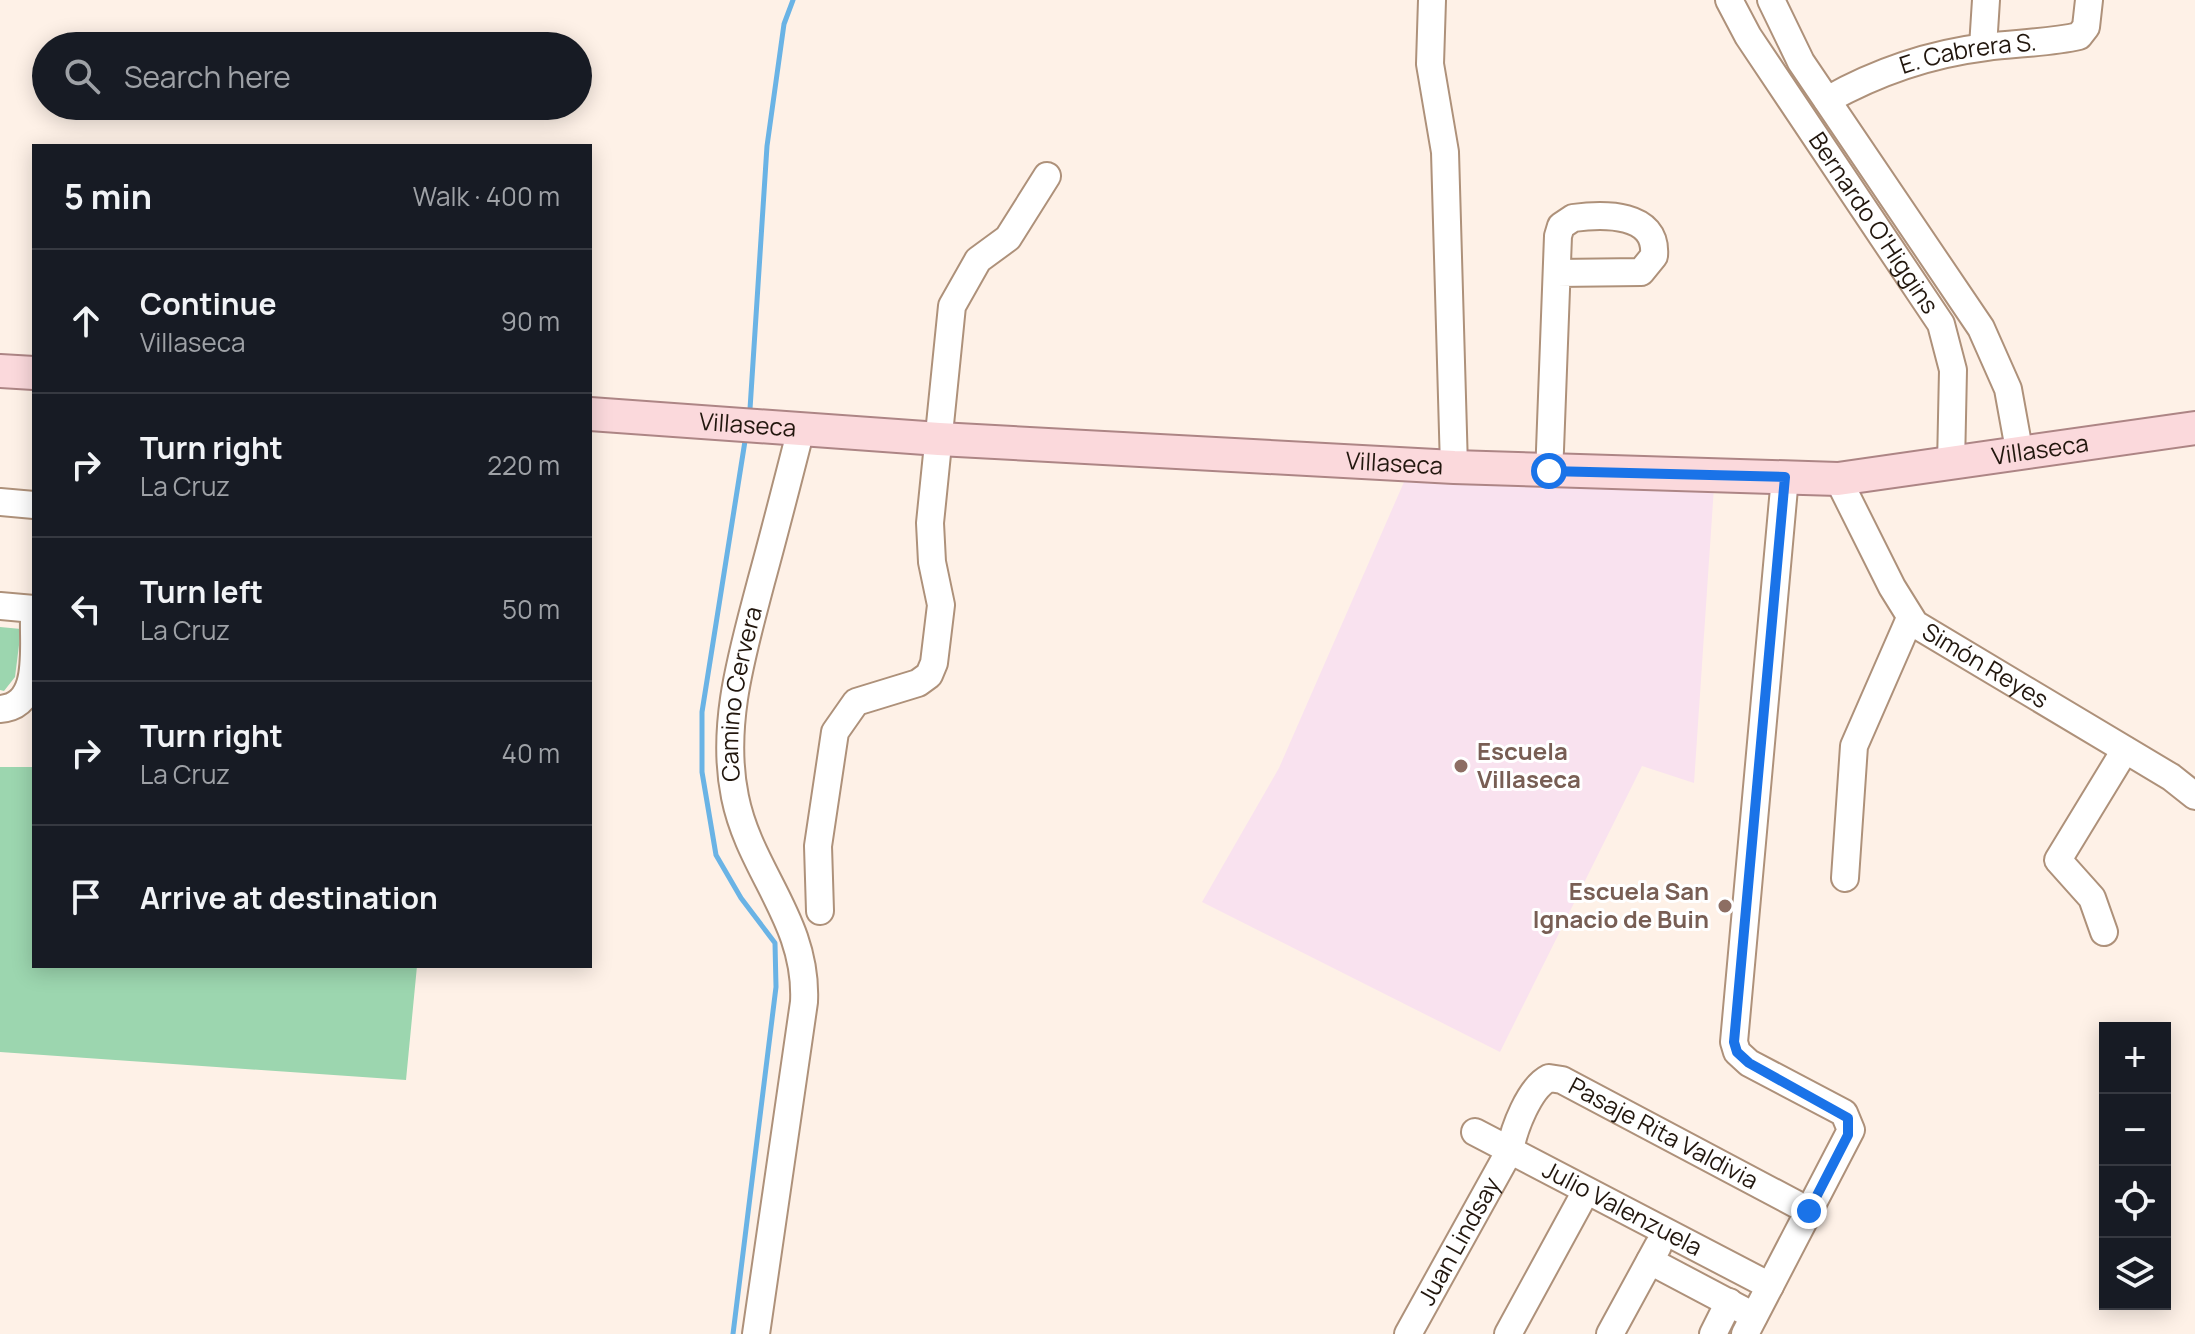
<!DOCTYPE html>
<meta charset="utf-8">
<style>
:root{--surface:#171b24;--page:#242831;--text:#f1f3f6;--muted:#9ea1a6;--line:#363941}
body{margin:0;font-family:Manrope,sans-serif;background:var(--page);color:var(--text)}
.controls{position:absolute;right:24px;bottom:24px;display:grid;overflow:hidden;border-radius:0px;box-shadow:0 4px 20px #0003}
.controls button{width:72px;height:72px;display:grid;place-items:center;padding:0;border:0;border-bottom:2px solid var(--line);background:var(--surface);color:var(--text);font:40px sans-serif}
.stop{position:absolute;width:24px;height:24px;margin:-18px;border:6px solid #1a73e8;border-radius:50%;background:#fff}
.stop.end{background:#1a73e8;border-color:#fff;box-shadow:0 2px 8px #0008}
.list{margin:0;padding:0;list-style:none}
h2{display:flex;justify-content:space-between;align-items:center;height:104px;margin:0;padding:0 32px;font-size:34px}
h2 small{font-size:26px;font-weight:400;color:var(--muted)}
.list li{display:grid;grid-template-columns:52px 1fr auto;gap:24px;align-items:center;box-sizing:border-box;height:144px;padding:0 32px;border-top:2px solid var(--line)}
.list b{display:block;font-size:30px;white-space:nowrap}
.list p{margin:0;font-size:26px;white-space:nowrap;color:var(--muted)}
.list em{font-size:26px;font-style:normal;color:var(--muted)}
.icon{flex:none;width:44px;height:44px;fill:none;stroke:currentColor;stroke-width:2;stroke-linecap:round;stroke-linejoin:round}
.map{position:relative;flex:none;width:2195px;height:1334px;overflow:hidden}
.search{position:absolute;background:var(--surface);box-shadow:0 4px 20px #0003;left:32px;top:32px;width:560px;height:88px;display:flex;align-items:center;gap:20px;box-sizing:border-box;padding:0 28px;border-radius:44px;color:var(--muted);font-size:30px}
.panel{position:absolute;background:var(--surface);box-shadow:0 4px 20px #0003;left:32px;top:144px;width:560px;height:824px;border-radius:0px}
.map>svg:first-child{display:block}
.education{fill:#f9e2ef}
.green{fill:#9cd6af}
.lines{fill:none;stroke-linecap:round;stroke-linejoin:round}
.stream{stroke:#6ab3e5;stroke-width:5}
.minor-casing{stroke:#ae917a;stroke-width:30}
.major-casing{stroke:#ad8585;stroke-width:36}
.minor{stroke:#fff;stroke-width:26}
.major{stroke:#fbd9dc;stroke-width:32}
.route{stroke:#1a73e8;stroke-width:10}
.education-dot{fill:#8d6e63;stroke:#fff;stroke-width:3}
.labels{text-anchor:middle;stroke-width:6;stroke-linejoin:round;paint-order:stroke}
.street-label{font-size:24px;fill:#22170e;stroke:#fff}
.education-label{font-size:24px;font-weight:bold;fill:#785e54;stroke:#fff;text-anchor:start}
</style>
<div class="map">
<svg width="2195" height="1334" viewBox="0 0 2195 1334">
<rect width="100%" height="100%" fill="#fef1e7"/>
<!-- education -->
<path class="education" d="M1404,482L1714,487L1694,783L1642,766L1500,1052L1202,902L1279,768Z"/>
<!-- green -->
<path class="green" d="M0,627L21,629L15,677L4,691L0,690Z
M0,767H34V966H417L406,1080L0,1052Z"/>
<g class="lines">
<!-- stream -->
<path class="stream" d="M750,409L767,146L784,24L793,0
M733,1334L776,987L775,943L741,898L716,855L702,772V712L745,441"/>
<defs>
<g id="minor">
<path d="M1432,0L1430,64L1445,152L1454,467"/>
<path id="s1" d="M1729,0L1748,36L1941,324L1953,370L1951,465"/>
<path d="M1771,0L1801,62L1981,328L2008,389L2020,455"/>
<path d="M1983,47L1986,0"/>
<path id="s2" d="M1827,100C1877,72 1929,54 1986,47C2016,43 2049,43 2079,36L2086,27L2089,0"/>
<path d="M1549,471L1550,450L1558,236L1561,226L1573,218C1603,214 1658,212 1654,256L1641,272L1557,273"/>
<path id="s3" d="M1838,479L1892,587L1915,624L2171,777L2195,796"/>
<path d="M0,502L34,505"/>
<path d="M0,606L34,609"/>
<path d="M0,709C42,706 33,649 34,619"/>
<path d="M1845,878L1854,746L1910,618"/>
<path d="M820,911L818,846L835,732L856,702L918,683L929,675L934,663L941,605L932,562L930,523L952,306L978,260L1008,238L1047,176"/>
<path d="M2104,932L2092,898L2058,860L2125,750"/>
<path id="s4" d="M1475,1132L1770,1286"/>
<path d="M1650,1261L1754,1316"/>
<path id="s5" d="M756,1334L804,1002C808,921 750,872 735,797C720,725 743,651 761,582C775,531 788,480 801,429"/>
<path id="s6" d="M1408,1334L1510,1150C1514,1129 1529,1088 1549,1078L1562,1080L1809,1211"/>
<path d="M1508,1334L1586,1191"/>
<path d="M1610,1334L1658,1246"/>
<path d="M1713,1334L1729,1302"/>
<path d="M1745,1334L1851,1130L1844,1113L1749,1063L1737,1052L1734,1042L1785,477"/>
</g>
<g id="major">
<path d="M0,371L34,373"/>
<path id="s7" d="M590,414L939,439L1454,467L1838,479L2195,428"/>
</g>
</defs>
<!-- minor casing -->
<use href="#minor" class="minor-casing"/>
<!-- major casing -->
<use href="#major" class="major-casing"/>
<!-- minor -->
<use href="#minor" class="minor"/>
<!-- major -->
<use href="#major" class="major"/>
</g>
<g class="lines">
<!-- route -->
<path class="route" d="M1549,471L1785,477L1734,1042L1737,1052L1749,1063L1848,1118V1135L1809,1211"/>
</g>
<!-- markers -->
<g class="education-dot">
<circle cx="1461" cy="766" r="8"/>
<circle cx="1725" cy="906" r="8"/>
</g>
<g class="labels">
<!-- street labels -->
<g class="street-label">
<text dy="8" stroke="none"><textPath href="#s2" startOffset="150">E. Cabrera S.</textPath></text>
<text dy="8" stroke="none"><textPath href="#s1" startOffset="266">Bernardo O'Higgins</textPath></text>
<text dy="8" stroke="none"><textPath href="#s7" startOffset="158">Villaseca</textPath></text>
<text dy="8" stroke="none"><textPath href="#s7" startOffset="1454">Villaseca</textPath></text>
<text dy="8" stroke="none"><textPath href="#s7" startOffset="806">Villaseca</textPath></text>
<text dy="8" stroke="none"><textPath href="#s3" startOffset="246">Simón Reyes</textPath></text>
<text dy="8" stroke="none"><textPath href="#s5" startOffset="658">Camino Cervera</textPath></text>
<text dy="8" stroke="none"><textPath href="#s6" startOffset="422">Pasaje Rita Valdivia</textPath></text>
<text dy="8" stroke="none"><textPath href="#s4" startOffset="166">Julio Valenzuela</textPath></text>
<text dy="8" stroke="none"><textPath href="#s6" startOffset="106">Juan Lindsay</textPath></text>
</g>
<!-- education labels -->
<g class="education-label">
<text x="1477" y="760">Escuela<tspan x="1477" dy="28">Villaseca</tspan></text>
<text x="1709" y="900" text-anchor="end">Escuela San<tspan x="1709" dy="28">Ignacio de Buin</tspan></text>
</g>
</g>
</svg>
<div class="controls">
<button>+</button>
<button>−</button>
<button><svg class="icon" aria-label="locate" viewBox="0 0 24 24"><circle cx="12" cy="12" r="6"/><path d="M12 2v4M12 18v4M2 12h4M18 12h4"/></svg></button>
<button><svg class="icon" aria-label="layers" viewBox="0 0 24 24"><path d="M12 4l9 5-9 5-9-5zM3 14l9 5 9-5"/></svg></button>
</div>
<div class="stop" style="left:1549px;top:471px"></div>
<div class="stop end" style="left:1809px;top:1211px"></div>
<div class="search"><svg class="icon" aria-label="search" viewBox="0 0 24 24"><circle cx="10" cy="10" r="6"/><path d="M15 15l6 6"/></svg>Search here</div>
<section class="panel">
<h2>5 min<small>Walk · 400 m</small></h2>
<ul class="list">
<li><svg class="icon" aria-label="ahead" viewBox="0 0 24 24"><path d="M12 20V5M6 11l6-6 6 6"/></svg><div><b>Continue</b><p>Villaseca</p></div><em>90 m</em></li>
<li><svg class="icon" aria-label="right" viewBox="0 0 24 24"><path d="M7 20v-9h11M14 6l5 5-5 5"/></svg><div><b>Turn right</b><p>La Cruz</p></div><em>220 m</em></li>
<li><svg class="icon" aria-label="left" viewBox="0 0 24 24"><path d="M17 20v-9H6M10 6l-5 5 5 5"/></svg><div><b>Turn left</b><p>La Cruz</p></div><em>50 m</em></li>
<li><svg class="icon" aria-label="right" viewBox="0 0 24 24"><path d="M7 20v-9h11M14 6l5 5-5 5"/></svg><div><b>Turn right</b><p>La Cruz</p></div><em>40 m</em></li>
<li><svg class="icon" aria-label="arrive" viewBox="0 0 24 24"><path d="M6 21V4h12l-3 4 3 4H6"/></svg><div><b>Arrive at destination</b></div></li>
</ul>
</section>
</div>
